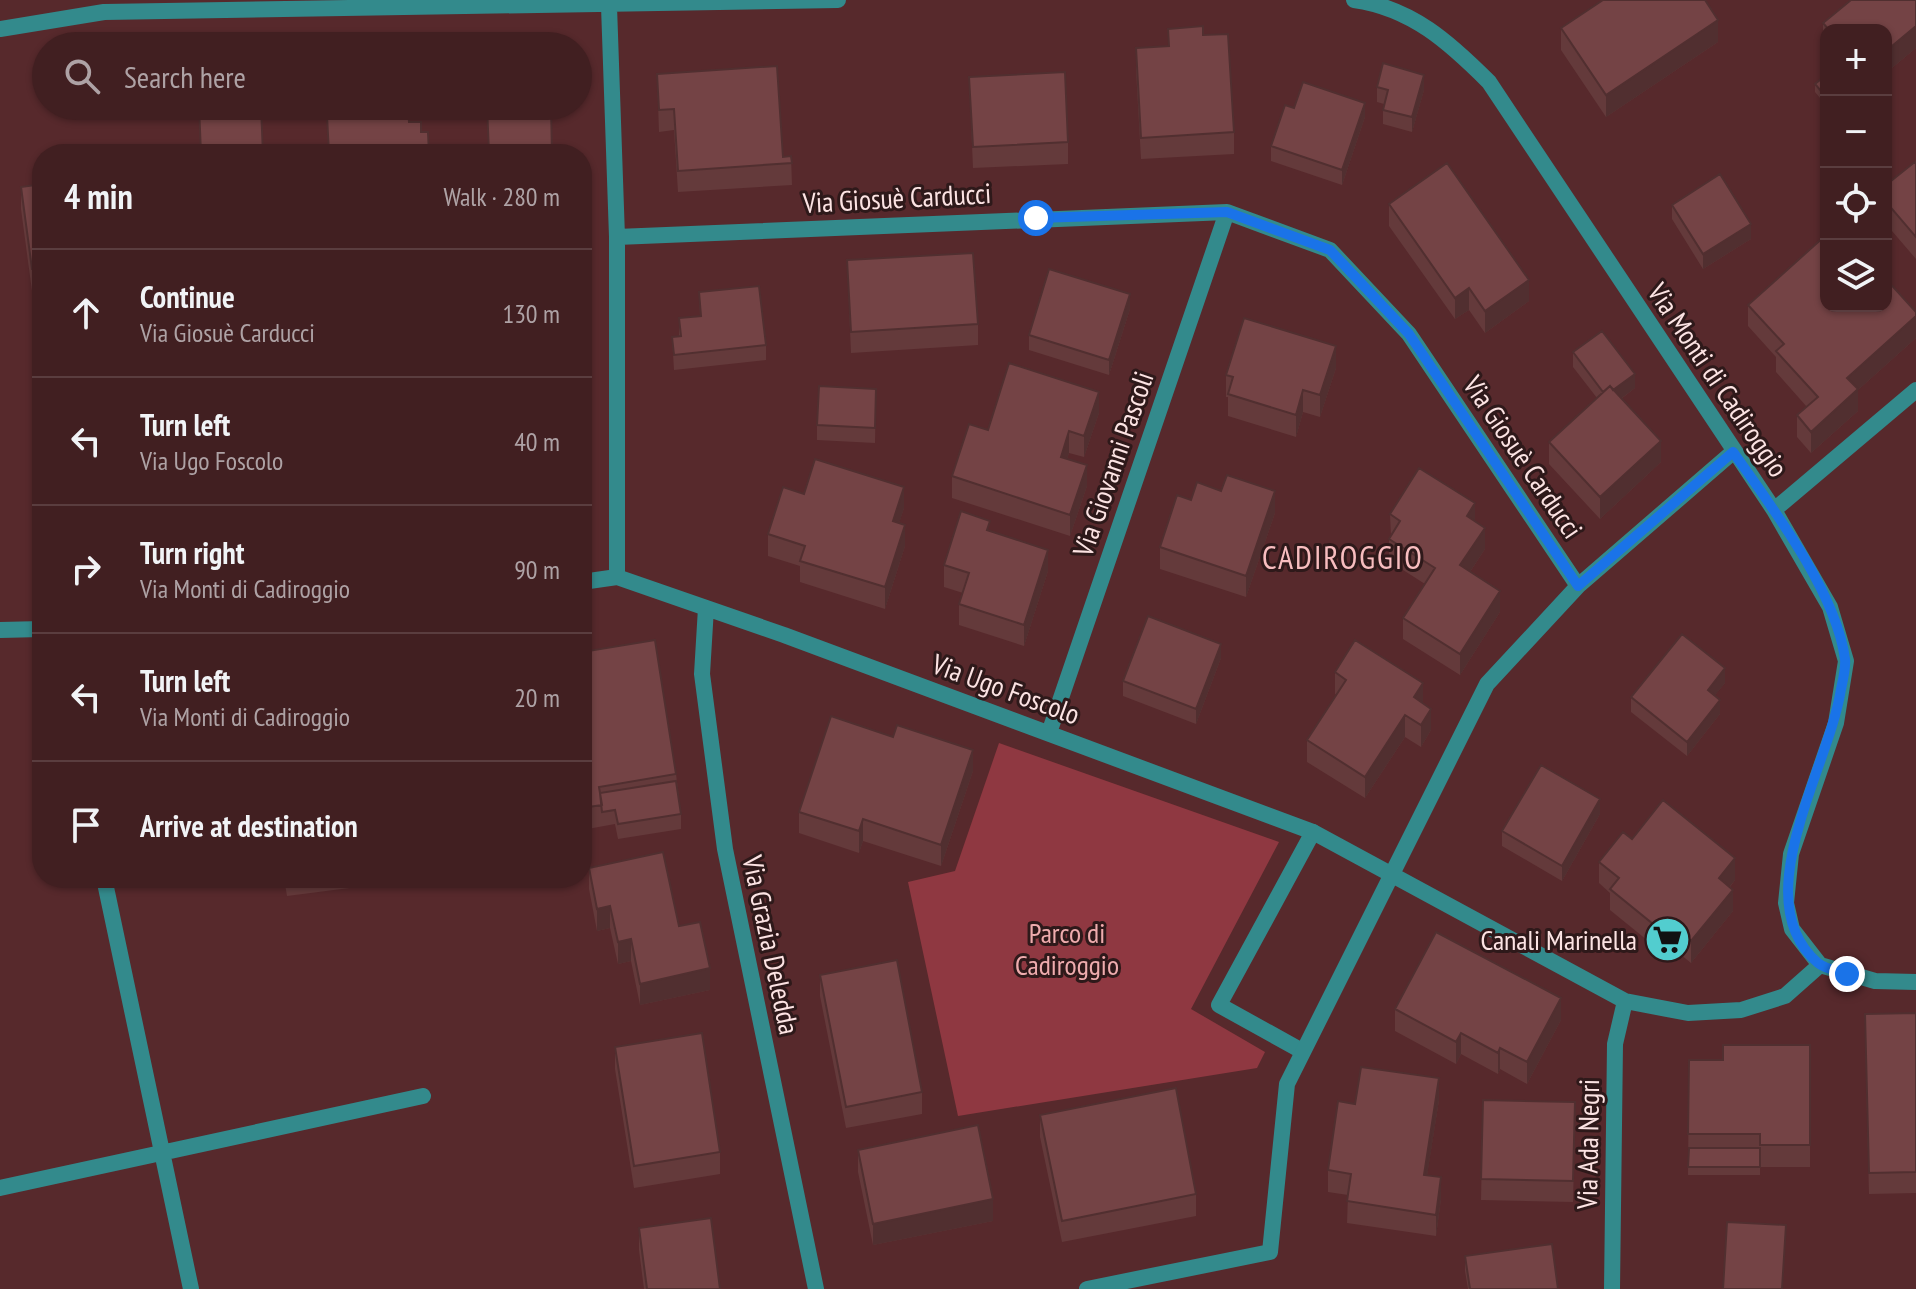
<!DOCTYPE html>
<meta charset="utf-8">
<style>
:root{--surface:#411f21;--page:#4c2c2e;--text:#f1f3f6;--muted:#aea2a5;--line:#5a3d3f}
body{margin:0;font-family:"PT Sans Narrow",sans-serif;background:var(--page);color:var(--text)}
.controls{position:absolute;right:24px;top:24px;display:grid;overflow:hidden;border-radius:16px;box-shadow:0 2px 6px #0004}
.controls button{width:72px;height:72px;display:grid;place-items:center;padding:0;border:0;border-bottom:2px solid var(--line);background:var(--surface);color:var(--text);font:40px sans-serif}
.stop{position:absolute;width:24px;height:24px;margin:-18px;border:6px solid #1a73e8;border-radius:50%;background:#fff}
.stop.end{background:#1a73e8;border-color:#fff;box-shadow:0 2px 8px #0008}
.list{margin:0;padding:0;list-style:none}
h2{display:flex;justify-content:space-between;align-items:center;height:104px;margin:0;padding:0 32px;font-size:34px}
h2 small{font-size:26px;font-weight:400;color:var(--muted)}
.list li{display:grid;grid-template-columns:52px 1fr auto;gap:24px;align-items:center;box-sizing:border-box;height:128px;padding:0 32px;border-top:2px solid var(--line)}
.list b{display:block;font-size:30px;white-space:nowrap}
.list p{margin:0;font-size:26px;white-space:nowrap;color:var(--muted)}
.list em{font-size:26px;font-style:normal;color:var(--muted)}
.icon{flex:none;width:44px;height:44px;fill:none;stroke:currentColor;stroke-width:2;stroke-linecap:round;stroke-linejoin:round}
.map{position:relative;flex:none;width:1916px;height:1289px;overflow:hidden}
.search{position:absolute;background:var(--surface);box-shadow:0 2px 6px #0004;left:32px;top:32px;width:560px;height:88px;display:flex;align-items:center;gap:20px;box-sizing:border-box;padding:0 28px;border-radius:44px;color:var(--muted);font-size:30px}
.panel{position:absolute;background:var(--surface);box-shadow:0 2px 6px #0004;left:32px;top:144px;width:560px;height:744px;border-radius:32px}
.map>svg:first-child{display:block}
.green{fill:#8f3841}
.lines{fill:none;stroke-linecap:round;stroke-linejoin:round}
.lane{stroke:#338a8c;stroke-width:16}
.street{stroke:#338a8c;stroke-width:16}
.wall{fill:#643a3b}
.shaded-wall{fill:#512f30}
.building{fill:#744345;stroke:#512f30;stroke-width:2}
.route{stroke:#1a73e8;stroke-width:10}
.labels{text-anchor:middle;stroke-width:6;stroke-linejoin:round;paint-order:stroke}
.street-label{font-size:28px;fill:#fce3e3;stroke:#2e191a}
.park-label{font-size:28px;fill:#efacae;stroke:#2e191a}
.poi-label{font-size:28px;fill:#fce3e3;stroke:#2e191a;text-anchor:end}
.quarter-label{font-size:32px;letter-spacing:2px;fill:#f8bdbf;stroke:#2e191a}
</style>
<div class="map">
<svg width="1916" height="1289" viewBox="0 0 1916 1289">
<rect width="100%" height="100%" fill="#57292c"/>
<!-- green -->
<path class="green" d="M999,743L1279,842L1191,1009L1265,1052L1257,1068L958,1116L908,882L955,871Z"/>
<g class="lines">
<!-- lane -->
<path class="lane" d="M1302,1051L1219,1005L1313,832"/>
<!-- street -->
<path class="street" d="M1354,0C1412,8 1450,43 1489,82L1774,510L1830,607L1846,661L1836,723L1791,854L1786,903L1792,929L1820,965L1875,981L1916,982
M609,6L617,237V577
M0,29L104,12L838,0
M617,237L1227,212L1330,250L1409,334L1578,586
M1774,510L1916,390
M582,582L617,577L784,635L1313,832L1625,1001L1688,1013L1741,1010L1785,996L1820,965
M706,608L702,674L725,849L816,1289
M0,630L42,629
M1049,733L1227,212
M104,878L191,1289
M0,1188L423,1096
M1087,1289L1270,1252L1287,1084L1487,684L1578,586L1733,452
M1612,1289L1615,1044L1625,1001"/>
</g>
<!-- wall -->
<path class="wall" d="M1916,0V48L1886,73V30H1826V48L1823,44V23Z
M1561,28L1718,42L1606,117L1561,50Z
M1168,29L1203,35L1234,132V154L1141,159L1136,70V48L1168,46Z
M657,74L783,157L791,156L792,185L678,192L674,130L659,132Z
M1826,75V105L1815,92V84Z
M969,77L1068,142V164L973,168Z
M1377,87L1424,90L1412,132L1383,124V110L1384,104L1377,102Z
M1294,108L1365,117L1342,185L1271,161V146Z
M1916,161V259L1886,224V185Z
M42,184V289L32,291L21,209V187Z
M1389,204L1529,301L1485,333L1469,310L1455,319L1389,226Z
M1672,205L1751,239L1703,269L1672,219Z
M847,260L978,324V345L851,353Z
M699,292L766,345V360L674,370L672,337L679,336V318L700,316Z
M1748,305L1916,312V338L1858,390V411L1811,453L1797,437V415L1807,407L1776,372V357L1748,326Z
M1130,309L1109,375L1029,350V335Z
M1573,352L1635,388L1621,399L1661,462L1600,519L1549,464V442L1597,398L1573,367Z
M1336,368L1320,417L1303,412L1296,437L1228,416V397H1226V375Z
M876,389L875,443L817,440V425Z
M1099,413L1084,457L1069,453L1067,459L1087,486L1070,536L952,498V476L988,430Z
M804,494L904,508L899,523L905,546L885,609L800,582V566L768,556V534Z
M1191,500L1275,513L1246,597L1160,569V547Z
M1390,514L1475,522L1485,549L1470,572L1500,612L1460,675L1403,639V618L1425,584L1389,561V539L1391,536Z
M990,531L1048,571L1024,646L959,625V604L963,593L944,587V565Z
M582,652L676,774L681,814V829L618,839L615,824L582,830Z
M1221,658L1196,724L1123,696V681Z
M1335,672L1423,703L1431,730L1421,747L1405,737L1365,798L1307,762V740L1337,695L1335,694Z
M1725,683L1715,695L1720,714L1687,756L1631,712V697Z
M973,771L941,866L863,841L859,853L799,833V812Z
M1600,814L1562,881L1502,846V831Z
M1632,839L1735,880L1730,887L1733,911L1691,963L1664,941L1658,949L1610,910V893L1599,883V862Z
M589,868L679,926L710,990L640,1005L631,961L618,964L610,928L597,931L589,889Z
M284,878H373V885L287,896Z
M820,975L922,1092V1114L846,1128L820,996Z
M1395,1009L1561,1020L1527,1084L1500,1069L1498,1074L1461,1054L1456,1064L1395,1031Z
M1916,1013V1193L1869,1194L1865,1036Z
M1810,1045V1167H1760V1175H1688L1689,1060H1723Z
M615,1047L720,1152V1174L634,1188L615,1069Z
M1439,1100L1427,1175L1441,1199L1436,1236L1347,1223L1348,1195L1328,1192V1170L1355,1104Z
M1483,1100L1575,1124L1573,1202L1481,1200Z
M1040,1115L1196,1194V1216L1062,1242L1040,1137Z
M858,1150L993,1221L873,1245L858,1172Z
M639,1228L720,1289H644L639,1250Z
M1465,1256L1558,1289H1468L1465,1271Z"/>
<!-- shaded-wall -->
<path class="shaded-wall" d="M1718,20V42L1606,117V95Z
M1916,26V48L1886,73V51Z
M1424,75V90L1412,132V117Z
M1365,103V117L1342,185V170Z
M1751,224V239L1703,269V254Z
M1529,280V301L1485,333V311Z
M1469,288V310L1455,319V298Z
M1130,294V309L1109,375V360Z
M1916,316V338L1858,390V411L1811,453V432L1847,378Z
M1336,346V368L1320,417V395Z
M1635,374V388L1606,410V395Z
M1303,390V412L1296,437V415Z
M1099,392V413L1084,457V436Z
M1069,431V453L1061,478V457Z
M1661,441V462L1600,519V497Z
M1087,465V486L1070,536V515Z
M904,487V508L893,543V521Z
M1275,491V513L1246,597V576Z
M1475,503V525L1467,516Z
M905,525V546L885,609V587Z
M1485,528V549L1460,587V565Z
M1048,550V571L1024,646V625Z
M1500,591V612L1460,675V654Z
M1221,644V658L1196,724V709Z
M1725,668V683L1708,704V690Z
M1423,683V705L1414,697Z
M1720,700V714L1687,756V742Z
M1431,709V730L1421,747V725Z
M1405,715V737L1365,798V777Z
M973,750V771L941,866V845Z
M1600,799V814L1562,881V866Z
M863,819V841L859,853V831Z
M1735,858V880L1719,900V878Z
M1733,890V911L1691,963V941Z
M610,906V928L597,931V909Z
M1664,920V941L1658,949V928Z
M631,939V961L618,964V942Z
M710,968V990L640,1005V984Z
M1561,998V1020L1527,1084V1062Z
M1461,1033V1054L1456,1064V1042Z
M1500,1048V1069L1498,1074V1053Z
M1439,1078V1100L1424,1196V1175Z
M1441,1177V1199L1436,1236V1215Z
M993,1199V1221L873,1245V1224Z"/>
<!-- building -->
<path class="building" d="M1603,0H1705L1718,20L1606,95L1561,28Z
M1851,0H1916V26L1886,51V30H1829L1823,23Z
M1203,26V35L1228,34L1234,132L1141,138L1136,48L1169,46L1168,29Z
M1383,63L1424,75L1412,117L1383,110L1388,90L1377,87Z
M777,66L783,157L791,156L792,163L678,171L674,109L659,110L657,74Z
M1065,72L1068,142L973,147L969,77Z
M1826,75V97L1815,84Z
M1303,82L1365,103L1342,170L1271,146L1285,105L1294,108Z
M199,106H261L263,154H201Z
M335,106H408L409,122H421V132H428L429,154H329L327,116H336Z
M487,106H551L552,154H489Z
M1916,161V237L1886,202V185Z
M1447,163L1529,280L1485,311L1469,288L1455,298L1389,204Z
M1720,174L1751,224L1703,254L1672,205Z
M42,184V268L32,269L21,187Z
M1826,235V306H1886V279L1916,312V316L1847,378L1858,389L1811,432L1797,415L1818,397L1776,351L1784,344L1748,305Z
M973,253L978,324L851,332L847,260Z
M1049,269L1130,294L1109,360L1029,335Z
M759,286L766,345L674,355L672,337L681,336L679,318L701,316L699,292Z
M1244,318L1336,346L1320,395L1303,390L1296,415L1228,394L1233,377L1226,375Z
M1602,331L1635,374L1613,390L1610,386L1603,392L1573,352Z
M1009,363L1099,392L1084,436L1069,431L1061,457L1087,465L1070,515L952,476L969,424L988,430Z
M819,386L876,389L875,428L817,425Z
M1610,386L1661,441L1600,497L1549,442Z
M815,459L904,487L893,521L905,525L885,587L800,561L805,546L768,534L783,487L804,494Z
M1419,468L1475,503L1467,516L1485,528L1460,565L1500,591L1460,654L1403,618L1435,568L1389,539L1400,521L1390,514Z
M1227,475L1275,491L1246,576L1160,547L1177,495L1191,500L1197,482L1221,491Z
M961,511L990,521L987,530L1048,550L1024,625L959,604L969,573L944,565Z
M1148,616L1221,644L1196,709L1123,681Z
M1682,634L1725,668L1708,690L1720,700L1687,742L1631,697Z
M655,640L676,774L599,787L602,805L582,808V652Z
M1355,640L1423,683L1414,697L1431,709L1421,725L1405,715L1365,777L1307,740L1346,680L1335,672Z
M831,716L893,737L897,725L973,750L941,845L863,819L859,831L799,812Z
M1541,765L1600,799L1562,866L1502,831Z
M676,781L681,814L618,824L615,810L602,812L600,793Z
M1663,800L1735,858L1719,878L1733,890L1691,941L1664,920L1658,928L1610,889L1619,878L1599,862L1623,832L1632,839Z
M663,852L679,926L700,922L710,968L640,984L631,939L618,942L610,906L597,909L589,868Z
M1436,932L1561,998L1527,1062L1500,1048L1498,1053L1461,1033L1456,1042L1395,1009Z
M897,960L922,1092L846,1107L820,975Z
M1916,1013V1172L1869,1173L1865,1014Z
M702,1033L720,1152L634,1166L615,1047Z
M1723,1045H1810V1145H1760V1134H1688L1689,1060H1723Z
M1361,1067L1439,1078L1424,1175L1441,1177L1436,1215L1347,1201L1351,1174L1328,1170L1338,1101L1355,1104Z
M1176,1088L1196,1194L1062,1221L1040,1115Z
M1483,1100L1575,1102L1573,1181L1481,1179Z
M978,1125L993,1199L873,1224L858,1150Z
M1689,1148H1760V1167H1688Z
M711,1218L720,1289H647L639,1228Z
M1727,1222L1786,1225L1782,1289H1723Z
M1552,1244L1558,1289H1470L1465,1256Z"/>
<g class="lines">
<!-- route -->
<path class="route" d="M1036,218L1227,212L1330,250L1409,334L1578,586L1733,452C1772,507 1836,592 1845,659C1846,668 1843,680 1841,689C1829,768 1744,900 1818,963C1825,969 1838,971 1847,974"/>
</g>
<!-- icons -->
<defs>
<symbol id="supermarket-disc" viewBox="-11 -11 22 22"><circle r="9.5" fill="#52cdcf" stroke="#2e191a"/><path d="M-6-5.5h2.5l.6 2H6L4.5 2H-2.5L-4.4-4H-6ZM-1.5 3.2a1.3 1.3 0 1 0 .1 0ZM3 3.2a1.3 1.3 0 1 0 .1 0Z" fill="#111"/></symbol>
</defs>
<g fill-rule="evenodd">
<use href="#supermarket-disc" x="1642" y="914" width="51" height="51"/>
</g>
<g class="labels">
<!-- street labels -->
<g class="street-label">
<text transform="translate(897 198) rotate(-3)" y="10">Via Giosuè Carducci</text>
<text transform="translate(1718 380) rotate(56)" y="10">Via Monti di Cadiroggio</text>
<text transform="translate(1523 457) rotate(56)" y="10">Via Giosuè Carducci</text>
<text transform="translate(1113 464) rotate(-71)" y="10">Via Giovanni Pascoli</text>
<text transform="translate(1006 689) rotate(20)" y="10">Via Ugo Foscolo</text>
<text transform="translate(771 945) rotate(78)" y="10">Via Grazia Deledda</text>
<text transform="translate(1588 1144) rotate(-89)" y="10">Via Ada Negri</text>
</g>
<!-- park labels -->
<g class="park-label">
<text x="1067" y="943">Parco di<tspan x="1067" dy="32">Cadiroggio</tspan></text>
</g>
<!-- poi labels -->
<g class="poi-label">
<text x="1637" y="950">Canali Marinella</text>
</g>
<!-- quarter labels -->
<g class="quarter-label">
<text x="1343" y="569">CADIROGGIO</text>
</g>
</g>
</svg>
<div class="controls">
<button>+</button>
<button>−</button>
<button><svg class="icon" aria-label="locate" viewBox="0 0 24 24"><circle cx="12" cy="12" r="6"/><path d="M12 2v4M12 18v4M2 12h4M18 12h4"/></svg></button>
<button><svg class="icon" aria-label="layers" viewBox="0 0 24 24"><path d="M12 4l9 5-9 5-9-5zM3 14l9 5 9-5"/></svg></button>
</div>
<div class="stop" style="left:1036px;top:218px"></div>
<div class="stop end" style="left:1847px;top:974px"></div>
<div class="search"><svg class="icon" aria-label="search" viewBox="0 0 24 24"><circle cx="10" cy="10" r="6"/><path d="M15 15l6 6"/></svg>Search here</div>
<section class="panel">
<h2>4 min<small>Walk · 280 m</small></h2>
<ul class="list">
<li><svg class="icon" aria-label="ahead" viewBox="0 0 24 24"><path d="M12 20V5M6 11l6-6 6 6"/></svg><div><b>Continue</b><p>Via Giosuè Carducci</p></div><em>130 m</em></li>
<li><svg class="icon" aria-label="left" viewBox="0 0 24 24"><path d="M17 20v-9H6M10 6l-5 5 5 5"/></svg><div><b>Turn left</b><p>Via Ugo Foscolo</p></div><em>40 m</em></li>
<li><svg class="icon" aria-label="right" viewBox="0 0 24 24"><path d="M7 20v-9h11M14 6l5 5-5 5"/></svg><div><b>Turn right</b><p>Via Monti di Cadiroggio</p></div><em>90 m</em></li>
<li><svg class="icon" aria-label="left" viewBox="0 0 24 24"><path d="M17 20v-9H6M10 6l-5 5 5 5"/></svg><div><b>Turn left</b><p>Via Monti di Cadiroggio</p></div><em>20 m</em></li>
<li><svg class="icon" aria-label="arrive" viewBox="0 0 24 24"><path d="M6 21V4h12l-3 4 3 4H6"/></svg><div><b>Arrive at destination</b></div></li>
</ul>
</section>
</div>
